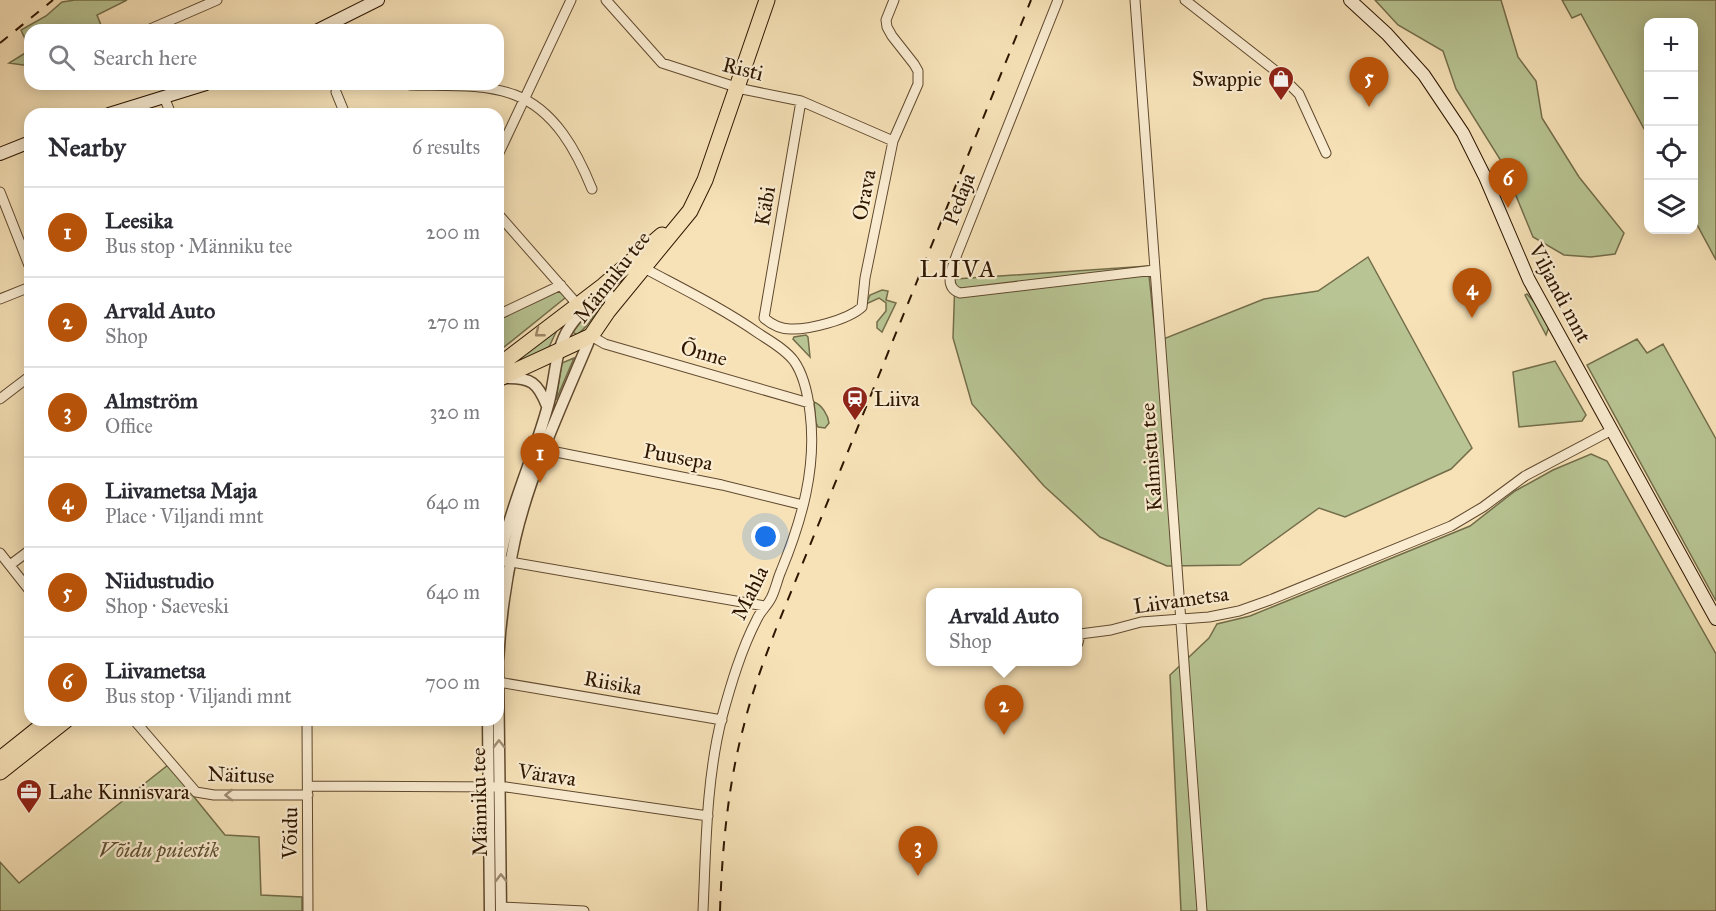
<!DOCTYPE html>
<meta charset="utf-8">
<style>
:root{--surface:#fff;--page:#f7f7f7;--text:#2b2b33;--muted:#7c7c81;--line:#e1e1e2;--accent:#b45309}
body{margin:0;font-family:"IM FELL Great Primer",serif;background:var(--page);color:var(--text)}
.controls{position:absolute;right:18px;top:18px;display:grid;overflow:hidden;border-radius:12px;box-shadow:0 3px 15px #0003}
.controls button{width:54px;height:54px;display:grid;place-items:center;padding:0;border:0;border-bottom:2px solid var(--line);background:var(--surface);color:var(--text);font:30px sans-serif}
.you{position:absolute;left:766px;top:537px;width:21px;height:21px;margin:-15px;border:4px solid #fff;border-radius:50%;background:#1a73e8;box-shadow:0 0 0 9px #1a73e833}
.badge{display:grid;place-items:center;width:39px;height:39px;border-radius:50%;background:var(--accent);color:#fff;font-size:20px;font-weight:700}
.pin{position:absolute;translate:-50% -50px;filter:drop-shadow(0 2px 3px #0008)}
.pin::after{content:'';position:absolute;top:32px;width:21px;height:18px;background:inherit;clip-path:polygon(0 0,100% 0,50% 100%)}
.popup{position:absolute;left:926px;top:588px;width:156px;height:78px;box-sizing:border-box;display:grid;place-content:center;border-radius:12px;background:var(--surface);filter:drop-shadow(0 2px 4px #0005);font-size:20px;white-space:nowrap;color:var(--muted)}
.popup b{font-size:22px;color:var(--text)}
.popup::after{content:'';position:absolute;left:50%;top:100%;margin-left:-12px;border:12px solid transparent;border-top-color:var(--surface)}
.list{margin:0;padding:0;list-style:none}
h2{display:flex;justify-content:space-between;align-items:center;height:78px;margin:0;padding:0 24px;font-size:26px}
h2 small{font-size:20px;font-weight:400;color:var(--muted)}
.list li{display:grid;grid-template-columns:39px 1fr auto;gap:18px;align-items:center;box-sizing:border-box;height:90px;padding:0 24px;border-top:2px solid var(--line)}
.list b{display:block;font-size:22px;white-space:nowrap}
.list p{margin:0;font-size:20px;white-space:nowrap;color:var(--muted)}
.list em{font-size:20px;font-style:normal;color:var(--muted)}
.icon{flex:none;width:33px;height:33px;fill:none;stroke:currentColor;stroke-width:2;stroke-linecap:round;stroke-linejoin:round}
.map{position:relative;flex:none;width:1716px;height:911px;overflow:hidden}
.search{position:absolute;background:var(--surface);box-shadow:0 3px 15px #0003;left:24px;top:24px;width:480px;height:66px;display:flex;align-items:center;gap:15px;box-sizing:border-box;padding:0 21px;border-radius:18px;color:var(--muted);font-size:22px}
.panel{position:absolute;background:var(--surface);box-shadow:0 3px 15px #0003;left:24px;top:108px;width:480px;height:618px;border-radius:18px}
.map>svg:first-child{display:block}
.green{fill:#b8c493;stroke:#736d4a;stroke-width:1.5}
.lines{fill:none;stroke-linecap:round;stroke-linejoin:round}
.minor-casing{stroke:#60492e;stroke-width:11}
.tertiary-casing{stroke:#60492e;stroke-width:13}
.secondary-casing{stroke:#2e1600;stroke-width:14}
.trunk-casing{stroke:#2e1600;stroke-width:17}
.minor{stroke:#faecd1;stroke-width:9}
.tertiary{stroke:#faecd1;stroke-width:10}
.secondary{stroke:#faecd1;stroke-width:12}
.trunk{stroke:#f7e2b8;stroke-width:15}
.rail{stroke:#2e1600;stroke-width:2;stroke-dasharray:10 10;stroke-linecap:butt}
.oneway{stroke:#9d8665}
.oneway2{stroke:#9e8c73}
.labels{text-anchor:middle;stroke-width:4.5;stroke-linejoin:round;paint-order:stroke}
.street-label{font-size:21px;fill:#2e1600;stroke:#faecd1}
.poi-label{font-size:21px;fill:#2e1600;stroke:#faecd1;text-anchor:start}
.park-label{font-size:21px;font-style:italic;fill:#5e5333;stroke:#faecd1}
.quarter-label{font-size:24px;letter-spacing:1.5px;fill:#2e1600;stroke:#faecd1}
</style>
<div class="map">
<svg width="1716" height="911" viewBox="0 0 1716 911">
<rect width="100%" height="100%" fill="#f7e2b8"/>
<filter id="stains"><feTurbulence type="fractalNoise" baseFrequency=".00333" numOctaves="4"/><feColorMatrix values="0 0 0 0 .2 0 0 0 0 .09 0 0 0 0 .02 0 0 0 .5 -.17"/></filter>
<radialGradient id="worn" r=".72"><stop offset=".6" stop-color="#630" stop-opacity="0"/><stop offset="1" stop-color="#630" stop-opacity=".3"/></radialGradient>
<!-- green -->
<path class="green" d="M75,0H127L97,15L101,25L132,30H30V66L9,63L27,52L26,41L21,30L46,16L62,2Z
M1375,0H1501L1518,57L1536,81L1542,118L1579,177L1624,233L1615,254L1591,257L1564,255L1533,237L1503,164L1456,89L1443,51L1398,25Z
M1562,0H1716V260L1694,219V22H1648V136L1581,14L1572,18Z
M1368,257L1472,448L1451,469L1345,517L1319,508L1240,565L1167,566L1100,537L1044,486L972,404L953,338L955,279L1148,266L1156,342L1264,299L1318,291Z
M561,285L570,294L498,352V315Z
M882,290L888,291L886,300L896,303L882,332L877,328V322L886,311V303L879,298L866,304L870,295Z
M1527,294L1538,306L1549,327L1546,335L1525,295Z
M605,301C594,314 591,324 577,335L573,332L581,321Z
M557,330L549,347L501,371Z
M806,335L808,337L810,357L793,339L794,337Z
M1637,339L1647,353L1663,344L1716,439V601L1587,365Z
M574,358L556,400L562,363Z
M1555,361L1586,415L1582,421L1519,427L1513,372Z
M814,402C822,405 828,415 829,423L825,428L818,427L816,423Z
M1591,454L1607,461L1716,654V911H1181L1170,675L1209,638L1217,624L1250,616L1470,526L1515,491L1553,470Z
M168,765L225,835L259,837L261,895L302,897V911H0V862L19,883Z"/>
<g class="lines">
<defs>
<path id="minor" d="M606,0L662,63L742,89L801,101L893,141
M1058,0L957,254C953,266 942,287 960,293L1155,270
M1135,0C1158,304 1180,607 1202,911
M1185,0L1277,72L1299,94L1326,153
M148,30L217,0
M410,85C444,86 483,83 515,95C555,110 577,152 592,189
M336,92L345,114
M164,97L171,114
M801,101L764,318C771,324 780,329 790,329C808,330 848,320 862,307L865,278L893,141L918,84V71L914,64L892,36L887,27L886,20L894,0
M498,155L571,0
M0,192L30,268
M498,214L577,304
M644,268C683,289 722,308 758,333C770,341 785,349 794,361C804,375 808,396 810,412C817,467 802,520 781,571C777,580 775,592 770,600C766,607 760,612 757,619C741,650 731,684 722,717C706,780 706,847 703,911
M0,299L30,287
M498,315L561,285
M591,336L605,344L809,403
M0,399L30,376
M541,445L544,449L551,451L722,485L803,505
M0,553L30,591
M505,561L765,606
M10,565L30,550
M1078,643L1080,634L1111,630L1141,622L1209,617L1239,611L1270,600L1451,526L1483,507L1525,476L1612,430
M498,682L722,720
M134,720L196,792L214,795H308
M307,720L308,911
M308,786L506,787L708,816
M501,907L584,911"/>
<path id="tertiary" d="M505,378C531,377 538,383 547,406
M498,572C506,515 532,463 547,409C555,384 554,356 566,333C575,315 593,303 603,286C610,294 612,297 609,308
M488,720L490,911
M501,911L498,662C500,621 506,579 515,539C531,470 564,401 591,336"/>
<path id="secondary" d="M1350,0L1387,34L1424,75L1463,133L1485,177L1529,280L1716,619
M318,30L378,0
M109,114L206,84
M0,154L30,142"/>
<path id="trunk" d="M498,366L603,286L662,235
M498,379L591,336L608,311L690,211L705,180L767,0
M0,759L49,720
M0,772L66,720"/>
</defs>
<!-- minor casing -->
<use href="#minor" class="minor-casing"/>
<!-- tertiary casing -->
<use href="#tertiary" class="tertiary-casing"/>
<!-- secondary casing -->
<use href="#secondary" class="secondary-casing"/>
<!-- trunk casing -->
<use href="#trunk" class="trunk-casing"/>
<!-- minor -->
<use href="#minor" class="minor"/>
<!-- tertiary -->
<use href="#tertiary" class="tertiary"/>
<!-- secondary -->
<use href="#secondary" class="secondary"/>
<!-- trunk -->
<use href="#trunk" class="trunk"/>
<!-- rail -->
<path class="rail" d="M0,43L53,0
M720,911C722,849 728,784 744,725C752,692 764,660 776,629L1031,0"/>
</g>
<!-- one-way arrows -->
<defs><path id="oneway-chevron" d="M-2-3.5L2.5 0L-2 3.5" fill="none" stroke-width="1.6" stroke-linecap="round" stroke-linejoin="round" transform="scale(1.5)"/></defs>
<use class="oneway" href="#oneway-chevron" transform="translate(539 333) rotate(142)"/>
<g class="oneway2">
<use href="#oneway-chevron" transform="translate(499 744) rotate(-91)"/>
<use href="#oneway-chevron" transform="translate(229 795) rotate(179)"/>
<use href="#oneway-chevron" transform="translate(501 878) rotate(-91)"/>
</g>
<!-- icons -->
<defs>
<symbol id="shop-pin" viewBox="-11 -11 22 30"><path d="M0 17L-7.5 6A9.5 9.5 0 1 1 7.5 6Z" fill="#8f2418" stroke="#faecd1"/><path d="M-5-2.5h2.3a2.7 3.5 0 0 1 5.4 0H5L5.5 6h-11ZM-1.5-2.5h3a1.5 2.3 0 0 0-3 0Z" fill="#fff"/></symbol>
<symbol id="station-pin" viewBox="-11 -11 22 30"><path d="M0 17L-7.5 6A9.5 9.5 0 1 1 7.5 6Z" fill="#8f2418" stroke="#faecd1"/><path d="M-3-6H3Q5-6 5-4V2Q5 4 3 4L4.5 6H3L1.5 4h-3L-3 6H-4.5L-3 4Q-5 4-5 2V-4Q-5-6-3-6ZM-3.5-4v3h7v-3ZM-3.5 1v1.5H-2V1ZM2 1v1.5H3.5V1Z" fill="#fff"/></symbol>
<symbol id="office-pin" viewBox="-11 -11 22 30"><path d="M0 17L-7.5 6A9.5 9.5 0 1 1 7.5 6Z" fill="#8f2418" stroke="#faecd1"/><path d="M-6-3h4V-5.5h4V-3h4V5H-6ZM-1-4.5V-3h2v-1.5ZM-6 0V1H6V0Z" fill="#fff"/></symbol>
</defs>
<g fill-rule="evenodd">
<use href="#shop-pin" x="1266" y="64" width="30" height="40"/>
<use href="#station-pin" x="840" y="384" width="30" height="40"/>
<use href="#office-pin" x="14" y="777" width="30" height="40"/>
</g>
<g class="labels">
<!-- street labels -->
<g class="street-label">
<text transform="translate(743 69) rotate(14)" y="7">Risti</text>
<text transform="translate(864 195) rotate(-79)" y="7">Orava</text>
<text transform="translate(959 199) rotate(-69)" y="7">Pedaja</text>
<text transform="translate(765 206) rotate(-80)" y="7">Käbi</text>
<text transform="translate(612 277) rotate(-52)" y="7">Männiku tee</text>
<text transform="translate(1560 293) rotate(62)" y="7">Viljandi mnt</text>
<text transform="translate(704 353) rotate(16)" y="7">Õnne</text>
<text transform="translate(678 457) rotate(11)" y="7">Puusepa</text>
<text transform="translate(1151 457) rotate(-94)" y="7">Kalmistu tee</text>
<text transform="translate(750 593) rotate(-64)" y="7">Mahla</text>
<text transform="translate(1181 600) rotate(-8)" y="7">Liivametsa</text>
<text transform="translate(613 683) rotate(10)" y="7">Riisika</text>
<text transform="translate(241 775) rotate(2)" y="7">Näituse</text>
<text transform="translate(547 775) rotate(8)" y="7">Värava</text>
<text transform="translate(479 802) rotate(-91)" y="7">Männiku tee</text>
<text transform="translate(290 833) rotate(-89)" y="7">Võidu</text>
</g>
<!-- poi labels -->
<g class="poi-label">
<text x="1262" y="86" text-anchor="end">Swappie</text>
<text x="874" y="406">Liiva</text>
<text x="48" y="799">Lahe Kinnisvara</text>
</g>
<!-- park labels -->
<g class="park-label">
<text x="159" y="857">Võidu puiestik</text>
</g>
<!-- quarter labels -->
<g class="quarter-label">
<text x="958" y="277">LIIVA</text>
</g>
</g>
<rect width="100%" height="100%" filter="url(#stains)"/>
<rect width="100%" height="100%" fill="url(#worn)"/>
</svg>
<div class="controls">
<button>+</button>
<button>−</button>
<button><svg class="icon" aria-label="locate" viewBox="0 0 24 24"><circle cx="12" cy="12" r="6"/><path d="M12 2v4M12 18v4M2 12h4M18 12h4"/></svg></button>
<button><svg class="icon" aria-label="layers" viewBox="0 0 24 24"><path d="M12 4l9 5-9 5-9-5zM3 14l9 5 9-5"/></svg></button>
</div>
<div class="you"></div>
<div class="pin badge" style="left:540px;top:483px">1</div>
<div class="pin badge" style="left:1004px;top:735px">2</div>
<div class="popup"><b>Arvald Auto</b>Shop</div>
<div class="pin badge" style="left:918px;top:876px">3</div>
<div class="pin badge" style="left:1472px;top:318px">4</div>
<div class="pin badge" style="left:1369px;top:107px">5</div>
<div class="pin badge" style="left:1508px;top:208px">6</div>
<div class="search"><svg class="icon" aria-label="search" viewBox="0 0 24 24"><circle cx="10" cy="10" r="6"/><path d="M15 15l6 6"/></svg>Search here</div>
<section class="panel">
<h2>Nearby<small>6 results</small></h2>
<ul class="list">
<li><span class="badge">1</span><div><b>Leesika</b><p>Bus stop · Männiku tee</p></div><em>200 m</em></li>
<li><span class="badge">2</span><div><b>Arvald Auto</b><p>Shop</p></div><em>270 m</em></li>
<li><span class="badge">3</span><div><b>Almström</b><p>Office</p></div><em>320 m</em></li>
<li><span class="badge">4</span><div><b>Liivametsa Maja</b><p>Place · Viljandi mnt</p></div><em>640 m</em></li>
<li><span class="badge">5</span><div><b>Niidustudio</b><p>Shop · Saeveski</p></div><em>640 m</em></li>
<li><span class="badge">6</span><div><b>Liivametsa</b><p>Bus stop · Viljandi mnt</p></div><em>700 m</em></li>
</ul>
</section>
</div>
